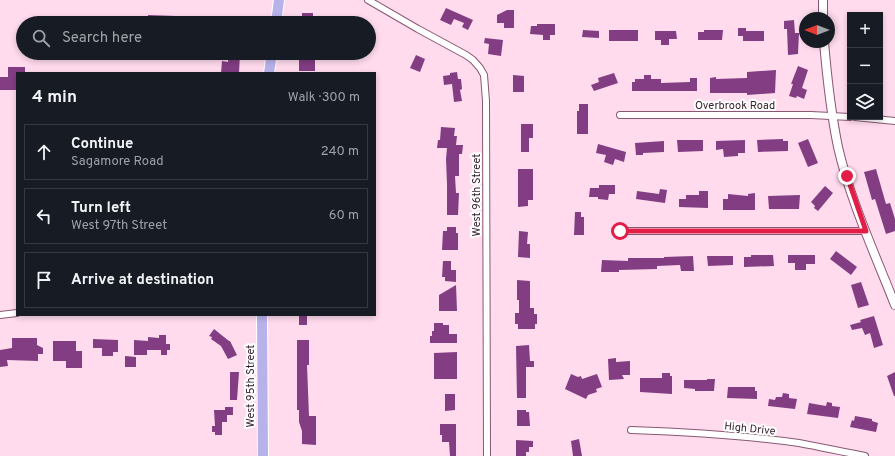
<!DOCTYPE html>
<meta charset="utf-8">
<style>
:root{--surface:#171b24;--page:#20242c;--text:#f1f3f6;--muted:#9ea1a6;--line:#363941}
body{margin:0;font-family:Overpass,sans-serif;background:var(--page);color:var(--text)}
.controls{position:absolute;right:12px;top:12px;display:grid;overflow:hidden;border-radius:0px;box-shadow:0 2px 6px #0003}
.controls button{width:36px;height:36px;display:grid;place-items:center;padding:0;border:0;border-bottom:1px solid var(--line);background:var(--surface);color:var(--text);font:20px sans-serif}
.compass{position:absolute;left:799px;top:12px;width:36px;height:36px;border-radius:50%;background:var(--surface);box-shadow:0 2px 6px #0003;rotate:270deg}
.stop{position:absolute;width:12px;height:12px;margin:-9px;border:3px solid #e11d48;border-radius:50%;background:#fff}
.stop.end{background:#e11d48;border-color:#fff;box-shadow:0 1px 4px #0008}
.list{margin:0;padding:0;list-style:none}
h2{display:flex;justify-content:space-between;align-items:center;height:52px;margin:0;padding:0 16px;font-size:17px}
h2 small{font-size:13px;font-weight:400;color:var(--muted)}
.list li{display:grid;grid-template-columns:26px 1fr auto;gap:12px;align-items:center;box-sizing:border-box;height:56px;margin:0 8px 8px;padding:0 8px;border:1px solid var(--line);border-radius:0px}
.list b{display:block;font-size:15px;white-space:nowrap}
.list p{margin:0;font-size:13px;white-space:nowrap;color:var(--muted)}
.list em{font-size:13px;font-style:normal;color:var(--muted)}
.icon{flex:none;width:22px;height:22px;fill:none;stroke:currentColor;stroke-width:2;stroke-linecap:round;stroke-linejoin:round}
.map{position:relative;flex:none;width:895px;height:456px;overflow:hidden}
.search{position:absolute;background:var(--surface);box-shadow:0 2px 6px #0003;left:16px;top:16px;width:360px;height:44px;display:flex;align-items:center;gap:10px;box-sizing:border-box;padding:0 14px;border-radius:22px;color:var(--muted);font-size:15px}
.panel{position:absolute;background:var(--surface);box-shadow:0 2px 6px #0003;left:16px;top:72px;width:360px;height:244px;border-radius:0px}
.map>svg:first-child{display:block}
.building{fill:#823d83}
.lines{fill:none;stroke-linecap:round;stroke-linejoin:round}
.minor-casing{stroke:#895772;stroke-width:8}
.tertiary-casing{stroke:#895772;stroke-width:10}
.primary-casing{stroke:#fff;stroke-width:12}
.minor{stroke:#fff;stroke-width:6}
.tertiary{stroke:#fff;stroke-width:8}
.primary{stroke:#b8b2eb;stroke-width:10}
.route{stroke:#e11d48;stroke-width:5}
.labels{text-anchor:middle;stroke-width:4;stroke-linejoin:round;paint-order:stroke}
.street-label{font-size:11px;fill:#39232f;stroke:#fff}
</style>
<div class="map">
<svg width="895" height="456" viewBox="0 0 895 456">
<rect width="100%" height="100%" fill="#ffdbed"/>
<!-- building -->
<path class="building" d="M446,8L473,20L468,30L462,27L464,23L454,19L451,25L440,20Z
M507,10H514V28H504V23H497V15Z
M302,13H313V23H302Z
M148,15L176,16V23H148Z
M794,20L795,33H799L798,54L788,55L787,29H784V21Z
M537,24H555V35H550V40H543V35L530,34L531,26H537Z
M738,28H746V31H764V41H743V36H738Z
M583,30L599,31V38L582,37Z
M609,30H638V41H609Z
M704,30H723L722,40H698V32H704Z
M655,31H676L677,39H669V45H661V40H655Z
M485,38L503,40L501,56L488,54L489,44L484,43Z
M229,53L240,54L239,73H221L222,61L228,62Z
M299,53H308V58H315V71H299Z
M416,55L425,59L420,72L410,68Z
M798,66L808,70L802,88L807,90L804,99L797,96L796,98L789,96L793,84H791Z
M8,67H25V73H17V90H0V77H8Z
M776,70L775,93L747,95V93H710V78L716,77V79L747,78V72Z
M457,72L458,79H461L462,89L460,90L462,101L454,102L452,84L444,85L443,76L450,75V73Z
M614,73L618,83L594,91L591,85L599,82L598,78Z
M513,75L524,76V92H513Z
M644,75H651V79H661V83L690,82V78H697V91H632V82H635V79H644Z
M579,104H588V134H577V111H579Z
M521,124H533V138H529V152H521Z
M441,127L455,128L454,136H457L456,145H463L462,154H459V176H455L456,193H459L458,215H447V184L446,159L447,148H437L438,140H440Z
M783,139V141H788V151L758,152L757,140Z
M808,139L818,163L808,167L798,143Z
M677,140H703V151L678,152Z
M745,140V153H738V156L724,157L723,149L716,150V141Z
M664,141V152L643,153V155H636L635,143Z
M598,144L626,152L624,162L615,159L613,165L604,162L606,155L596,153Z
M518,169H533V200H528V206L518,207Z
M876,169L886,204L890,203L895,219V231L886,234L875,199L872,200L864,172Z
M599,185H615V194H609L608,200L598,199V197H589L590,188H599Z
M825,186L833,193L818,211L814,208L815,206L811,202Z
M660,189L667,190L665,203L636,199L637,191L659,194Z
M699,191H708V208L679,207V199H686V195H699Z
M755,193V210H723V199H728V194L748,196V194Z
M800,195L799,209H769L768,196Z
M575,212H581V217H584V235H574Z
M447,227H456V233H458V250H442L443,231H447Z
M519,231L528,232L527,244H530V258L518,257Z
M836,251L857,267L851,275L830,259Z
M751,255H773L774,266L744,267V257H751Z
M788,255H815V264H806V270H795V263H788Z
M693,256L694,271H681L680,265L657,266V269L619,270V272H601L602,260L628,261V258H664V257Z
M707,256H733V265L708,266Z
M443,261H451V270H456V282L445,281V277H442Z
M517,280L530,281V308H534V314H537V324H535V329H518V324H515V313H519V300H517Z
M861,282L869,305L858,308L851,285Z
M456,285L457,311H439V295Z
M299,315H307V325H299Z
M874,316L883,345L874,348L870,333L865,335L862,328L852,330L850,325L861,322L860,320Z
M434,323H443V325H449V334H457V343H430V336H432V331H434Z
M214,329L229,341H230L237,355L228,359L221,346L211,339L212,337L209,336Z
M159,335H166V344H170V350H167V355H161V350H147V355H134V340L148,341V337L159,338Z
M12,338H37V345L43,348V354H38V361L7,360L8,366L0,367V350L12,348Z
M93,339L118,340V352H113V356H102V348H93Z
M297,340H309V365H307L309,416H316V445L302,444V431L299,422V410H297Z
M53,341H76V351H82V368H66V361H53Z
M529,345L530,361H534V367H526V398H517L516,346Z
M457,352V379H434V353Z
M125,356L136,357V367H125Z
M616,358V362L630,361V375H622L624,379L609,380L608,359Z
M230,372H239L237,400H230Z
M895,372V396H894L887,376Z
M662,373H670V376H672V394L640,392V378H662Z
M571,374L578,377L581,376L582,379L597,374L602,387L596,389L597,392L588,395L586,399L565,389Z
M707,379H715L714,391H695V389L684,388V380H707Z
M728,387H755V391H757V399L727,398Z
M783,393L789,394V398L797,399L795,409L768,406L769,399L775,400L776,397H782Z
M445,394H455V410L445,411Z
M827,402L832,403V406L840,407L838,418L807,414L809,403L826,406Z
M225,407H233V415H227V422H222V435H215V432H212V426H215L214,410H225Z
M517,410H526V412H529L530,426H517Z
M855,416L872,419V421L878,423L876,432L850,427L852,420L854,421Z
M440,424H456V456H450L449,442H442V435H440Z
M579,439L582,456H573L571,441Z
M516,440L533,441V447H529V452H526V456H516Z"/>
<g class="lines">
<defs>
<path id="minor" d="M368,0L418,29L466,55L473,60L480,68L484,75L486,101L487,456
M620,115H811L850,117
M855,117L895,121
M620,231H866
M0,315L17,313
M631,430C687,432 743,435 799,443C821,447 843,452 865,456"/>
<path id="tertiary" d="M823,18V0
M824,42C827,77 831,113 838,147C850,200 875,254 895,305"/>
<path id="primary" d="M276,23L279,0
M269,73L272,53
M262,315L263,456"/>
</defs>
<!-- minor casing -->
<use href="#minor" class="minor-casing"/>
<!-- tertiary casing -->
<use href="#tertiary" class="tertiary-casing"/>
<!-- primary casing -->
<use href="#primary" class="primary-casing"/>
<!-- minor -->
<use href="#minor" class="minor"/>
<!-- tertiary -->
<use href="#tertiary" class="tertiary"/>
<!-- primary -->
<use href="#primary" class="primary"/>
</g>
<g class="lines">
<!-- route -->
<path class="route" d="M620,231H866L847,176"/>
</g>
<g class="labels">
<!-- street labels -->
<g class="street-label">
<text x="735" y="109">Overbrook Road</text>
<text transform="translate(476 195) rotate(-90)" y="4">West 96th Street</text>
<text transform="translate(250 386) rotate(-90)" y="4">West 95th Street</text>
<text transform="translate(750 428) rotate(6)" y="4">High Drive</text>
</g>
</g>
</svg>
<div class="controls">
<button>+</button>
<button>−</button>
<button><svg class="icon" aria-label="layers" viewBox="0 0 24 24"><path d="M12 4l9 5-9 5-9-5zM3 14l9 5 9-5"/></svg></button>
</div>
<svg class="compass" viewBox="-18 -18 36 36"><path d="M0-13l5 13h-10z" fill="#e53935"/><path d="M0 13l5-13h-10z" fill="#9ea1a6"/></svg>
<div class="stop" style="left:620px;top:231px"></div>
<div class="stop end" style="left:847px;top:176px"></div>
<div class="search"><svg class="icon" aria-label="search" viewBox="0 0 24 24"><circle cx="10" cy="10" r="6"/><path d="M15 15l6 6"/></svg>Search here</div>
<section class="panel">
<h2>4 min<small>Walk · 300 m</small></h2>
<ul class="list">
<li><svg class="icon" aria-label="ahead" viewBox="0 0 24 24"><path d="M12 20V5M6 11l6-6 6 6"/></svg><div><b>Continue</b><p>Sagamore Road</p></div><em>240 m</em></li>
<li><svg class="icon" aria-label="left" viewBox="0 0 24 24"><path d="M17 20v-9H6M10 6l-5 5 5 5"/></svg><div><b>Turn left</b><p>West 97th Street</p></div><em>60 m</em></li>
<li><svg class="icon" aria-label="arrive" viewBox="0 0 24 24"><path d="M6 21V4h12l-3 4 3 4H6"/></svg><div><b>Arrive at destination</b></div></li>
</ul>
</section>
</div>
